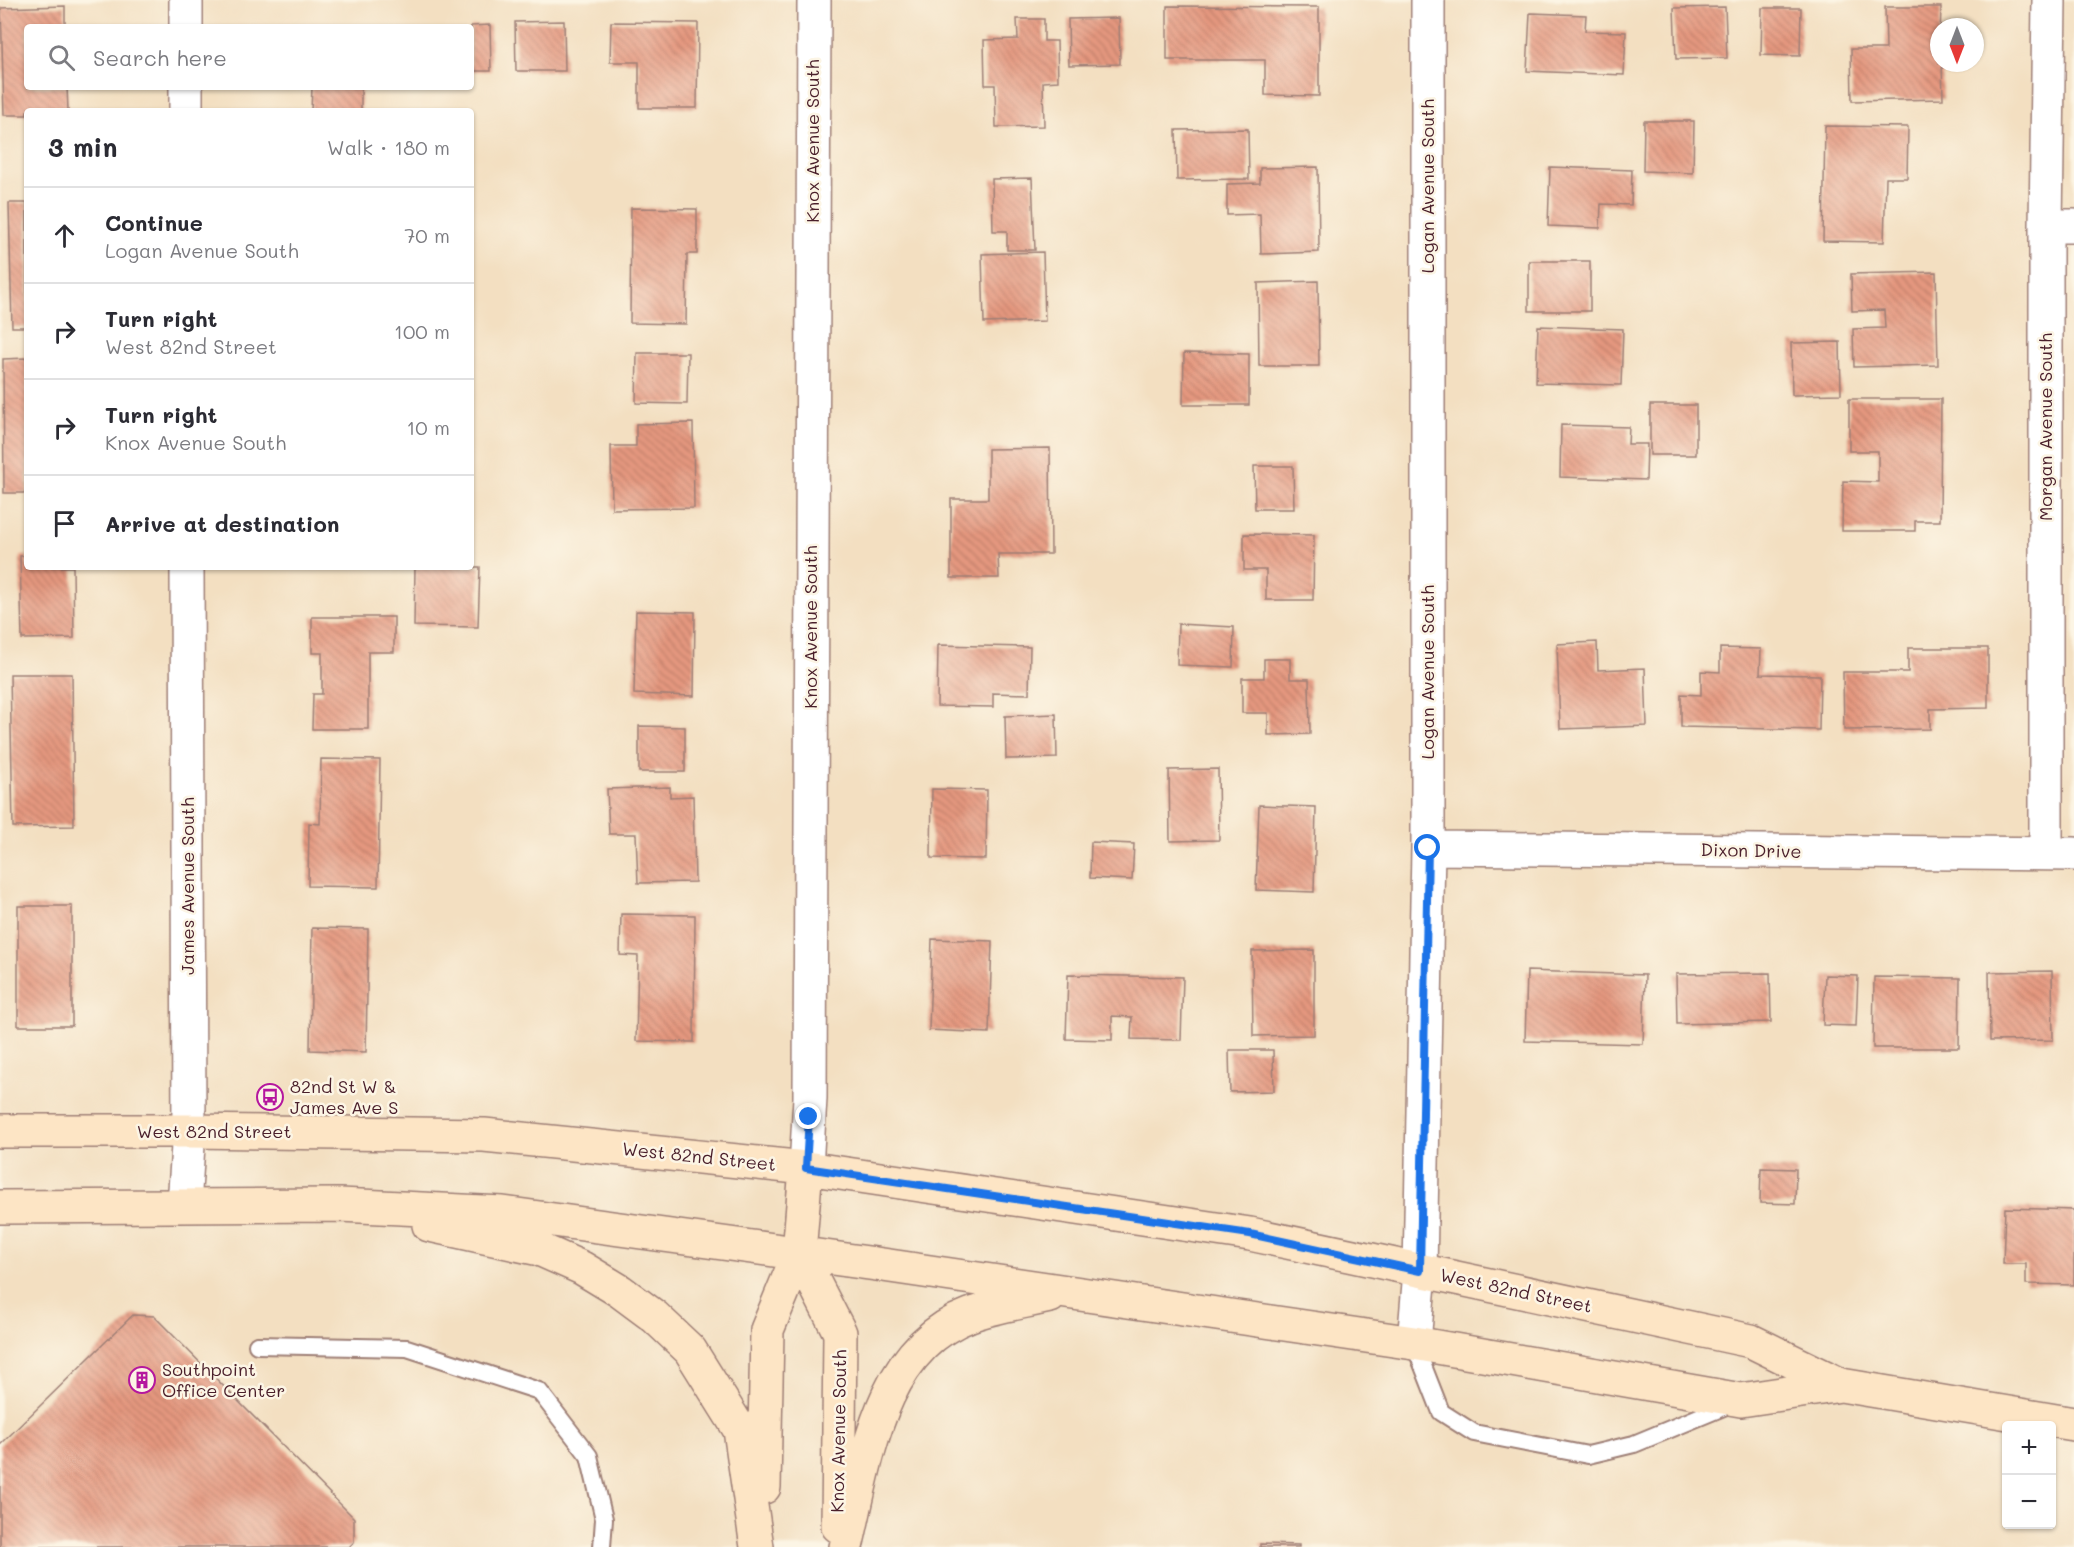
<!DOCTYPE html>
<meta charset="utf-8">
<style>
:root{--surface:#fff;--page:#f2f2f3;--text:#2b2b33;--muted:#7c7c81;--line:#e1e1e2}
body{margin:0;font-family:Mali,sans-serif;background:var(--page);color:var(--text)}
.controls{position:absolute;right:18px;bottom:18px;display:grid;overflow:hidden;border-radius:6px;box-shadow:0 2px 4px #0004}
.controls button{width:54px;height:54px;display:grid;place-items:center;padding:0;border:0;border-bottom:2px solid var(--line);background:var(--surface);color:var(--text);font:30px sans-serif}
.compass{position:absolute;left:1930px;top:18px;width:54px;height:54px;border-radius:50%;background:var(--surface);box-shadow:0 2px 4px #0004;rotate:180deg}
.stop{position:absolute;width:18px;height:18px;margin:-14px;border:4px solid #1a73e8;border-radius:50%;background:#fff}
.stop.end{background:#1a73e8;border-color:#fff;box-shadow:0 2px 6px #0008}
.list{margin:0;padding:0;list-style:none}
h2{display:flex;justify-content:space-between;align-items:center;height:78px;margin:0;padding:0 24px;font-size:26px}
h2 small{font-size:20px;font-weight:400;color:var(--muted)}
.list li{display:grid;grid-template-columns:39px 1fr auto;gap:18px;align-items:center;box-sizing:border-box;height:96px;padding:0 24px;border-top:2px solid var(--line)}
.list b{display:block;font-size:22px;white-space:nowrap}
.list p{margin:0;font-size:20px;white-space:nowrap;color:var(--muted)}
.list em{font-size:20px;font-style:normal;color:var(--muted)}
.icon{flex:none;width:33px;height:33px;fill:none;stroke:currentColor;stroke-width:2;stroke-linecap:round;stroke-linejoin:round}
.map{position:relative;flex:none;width:2074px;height:1547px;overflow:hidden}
.search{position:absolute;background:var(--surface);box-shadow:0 2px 4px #0004;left:24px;top:24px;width:450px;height:66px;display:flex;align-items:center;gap:15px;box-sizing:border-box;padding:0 21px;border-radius:6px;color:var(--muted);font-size:22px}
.panel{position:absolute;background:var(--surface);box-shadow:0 2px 4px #0004;left:24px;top:108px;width:450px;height:462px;border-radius:6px}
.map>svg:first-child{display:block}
.building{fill:url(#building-back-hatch)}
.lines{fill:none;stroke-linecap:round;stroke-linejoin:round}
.lane-casing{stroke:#9e7f76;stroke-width:20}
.street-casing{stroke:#9e7f76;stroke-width:36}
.secondary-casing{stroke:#9e7f76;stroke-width:36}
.lane{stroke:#fff;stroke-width:16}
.street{stroke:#fff;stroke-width:33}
.secondary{stroke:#fde5c5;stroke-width:33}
.route{stroke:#1a73e8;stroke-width:8}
.labels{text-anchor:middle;stroke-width:5;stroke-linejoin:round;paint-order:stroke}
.street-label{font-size:18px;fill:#4a1f2b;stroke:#fcf5e5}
.poi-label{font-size:18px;fill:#4a1f2b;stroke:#fcf5e5;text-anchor:start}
</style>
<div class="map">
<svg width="2074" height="1547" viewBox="0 0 2074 1547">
<defs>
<pattern id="building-back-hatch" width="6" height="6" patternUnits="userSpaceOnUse" patternTransform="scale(1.5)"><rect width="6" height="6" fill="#e5987f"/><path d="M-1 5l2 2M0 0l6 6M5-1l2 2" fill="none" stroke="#bc7b68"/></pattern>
</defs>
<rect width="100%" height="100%" fill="#fcf5e5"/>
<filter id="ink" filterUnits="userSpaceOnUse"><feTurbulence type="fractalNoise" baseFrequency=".0167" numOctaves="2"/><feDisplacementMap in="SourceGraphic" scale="12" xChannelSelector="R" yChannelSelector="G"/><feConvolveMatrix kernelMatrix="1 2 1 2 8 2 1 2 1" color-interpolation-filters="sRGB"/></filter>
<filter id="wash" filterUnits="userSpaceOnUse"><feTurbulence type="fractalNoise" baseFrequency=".008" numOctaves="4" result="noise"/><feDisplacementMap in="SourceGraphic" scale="24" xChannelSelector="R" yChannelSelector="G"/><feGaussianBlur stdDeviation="1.35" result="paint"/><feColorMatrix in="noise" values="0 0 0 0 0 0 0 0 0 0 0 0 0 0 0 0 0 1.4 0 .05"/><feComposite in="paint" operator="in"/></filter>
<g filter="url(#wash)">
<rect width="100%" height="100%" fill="#f3dfc1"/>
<g id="blocks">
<!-- building -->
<path class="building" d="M65,6V27H27V87H67L68,111H27V115H4L1,8Z
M1167,6L1319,7V96L1265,95V60H1167Z
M1725,7L1727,58L1676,59L1674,8Z
M1885,7H1941L1939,63H1942L1943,99L1852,101L1851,49H1886Z
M1762,8H1801L1800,56L1761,55Z
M1530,13L1586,15L1585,31L1626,32L1624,75L1527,71Z
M1119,18L1120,64L1069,65L1068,19Z
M1017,19H1044V41H1057L1058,81L1043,82L1044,126L996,127L995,85H985L984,40L1018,39Z
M564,21L565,71H516L515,22Z
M611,22L698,23L697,108H639V62H610Z
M490,25L491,71H471V26Z
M312,87H361V111H311Z
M1644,121H1694L1693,173L1643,171Z
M1825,126L1908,127L1907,178H1886L1884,242L1823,241Z
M1248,129L1249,179L1177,180L1176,130Z
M1318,167L1319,252L1261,254L1260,214L1227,215V184L1260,183V168Z
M1550,167L1632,170L1631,205L1601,204L1600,228L1548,226Z
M1032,178L1035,250H1007V231H993L992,179Z
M9,203H27V327H12Z
M631,208L697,209V254H687L686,324L630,323Z
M1043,252L1045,321L984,323L982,254Z
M1529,261H1590V311H1529Z
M1936,272L1938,365L1854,367L1853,329L1885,328L1884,310L1852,311L1851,274Z
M1318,281L1319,366H1259L1258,283Z
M1538,326L1623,329L1621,385L1536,383Z
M1840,342L1841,394L1792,395L1791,343Z
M637,353H688L687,404L636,403Z
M1184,353L1249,354V405H1183Z
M27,358V493H4L3,359Z
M1849,399H1941L1940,521H1915V531H1842L1843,481L1878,482V451H1849Z
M1650,405H1696V455H1650Z
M693,423L694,508L612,509L611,446H636V424Z
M1561,425L1629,427L1628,444H1647L1646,480L1560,477Z
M1050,448L1051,554H998L999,578H951V499H988V449Z
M1254,466H1293L1294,509H1255Z
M1244,534L1314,535L1313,600H1266V570H1244Z
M20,556H27V567H73L74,638L22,639Z
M415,567H480L478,627L414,626Z
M636,611L695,612L694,696L634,694Z
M312,617H394V652H368V729H312L313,694H322V653H312Z
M1178,624L1234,627L1233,667L1177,665Z
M1597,642L1598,670L1645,668L1647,726L1560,729L1557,644Z
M938,645L1030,647L1029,694L993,693V707L937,706Z
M1720,648L1761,649L1760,674L1820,675L1819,730L1681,727V694L1701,695V671L1720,672Z
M1908,648H1988V708L1930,709V729L1844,730L1843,672H1908Z
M1264,659H1290V679H1309L1310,734L1268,735V713H1242V678H1264Z
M10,674H72L74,826L13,827Z
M1056,714L1057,758L1006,759L1005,716Z
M639,726L685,727V772H639Z
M321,759L380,760L378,887L308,886L309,823L320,824Z
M1218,769L1219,840L1170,841L1169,770Z
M670,787V797L693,796L695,882L638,883L636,834H609L607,789Z
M932,789L987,790L986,859L931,858Z
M1259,805L1316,807L1314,892L1256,890Z
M1091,842L1134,844L1132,880L1090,878Z
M18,906H72V1026H18Z
M621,914L695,915L694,1042L636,1041L638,956L620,955Z
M312,928L368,929L366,1052L310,1050Z
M932,939L992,941L989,1033L929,1030Z
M1314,950V1035L1253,1036L1252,951Z
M1527,971L1645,975L1643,1044L1525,1041Z
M2052,971L2053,1040L1990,1041L1989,972Z
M1770,973L1771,1022L1677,1024L1676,974Z
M1068,975L1183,977L1181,1040L1131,1039L1132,1017L1112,1016V1040L1066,1039Z
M1825,975L1858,976L1856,1026L1823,1025Z
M1874,977L1960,978L1959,1048H1873Z
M1229,1050H1273L1274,1091L1230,1092Z
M1761,1168L1796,1169L1795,1204L1760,1203Z
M2005,1208L2074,1210V1285L2026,1284V1264H2003Z
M133,1315L154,1316L354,1518V1542L349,1547H0V1445Z
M1260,1544L1299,1545V1547H1260Z"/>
</g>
</g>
<g filter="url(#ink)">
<use href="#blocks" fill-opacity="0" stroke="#9e7f76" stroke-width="1.5"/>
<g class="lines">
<defs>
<path id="lane" d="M1414,1343L1441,1412L1474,1433L1588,1455L1634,1444L1733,1403
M257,1345L407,1348L539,1391L589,1456L604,1519L602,1547"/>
<path id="street" d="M186,0V27
M186,87V111
M2046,226H2074
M1428,848L2074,854
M2046,853V226L2049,0
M806,1168L810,1098L814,0
M184,1205L189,1131L187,567
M1414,1343L1420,1271L1428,848V0"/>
<path id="secondary" d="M0,1131H189L484,1135L806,1168L1250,1234L1751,1341L1841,1385L2074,1424
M0,1207L340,1205L503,1213L876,1264L1414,1343L1741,1400L1841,1385
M429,1225L539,1249L582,1268L620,1291L655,1317L690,1350L740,1430L757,1547
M799,1253L840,1333L838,1526
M764,1487L767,1330L799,1253L806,1168
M846,1547C866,1464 878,1349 970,1315C995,1306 1024,1302 1050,1296"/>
</defs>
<!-- lane casing -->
<use href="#lane" class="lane-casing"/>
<!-- street casing -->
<use href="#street" class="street-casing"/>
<!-- secondary casing -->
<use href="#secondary" class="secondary-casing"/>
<!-- lane -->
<use href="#lane" class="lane"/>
<!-- street -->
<use href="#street" class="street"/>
<!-- secondary -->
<use href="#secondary" class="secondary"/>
</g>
</g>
<g class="lines" filter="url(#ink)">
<!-- route -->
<path class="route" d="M809,1117L806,1168L1250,1234L1420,1271L1428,848"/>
</g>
<!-- icons -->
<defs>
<symbol id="bus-ring" viewBox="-11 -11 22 22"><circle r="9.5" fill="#fcf5e5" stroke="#b5179e" stroke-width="1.5"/><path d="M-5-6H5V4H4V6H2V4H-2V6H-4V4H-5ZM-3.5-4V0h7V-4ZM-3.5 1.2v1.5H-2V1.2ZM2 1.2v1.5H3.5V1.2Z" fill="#b5179e"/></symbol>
<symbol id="building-ring" viewBox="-11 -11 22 22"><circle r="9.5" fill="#fcf5e5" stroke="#b5179e" stroke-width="1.5"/><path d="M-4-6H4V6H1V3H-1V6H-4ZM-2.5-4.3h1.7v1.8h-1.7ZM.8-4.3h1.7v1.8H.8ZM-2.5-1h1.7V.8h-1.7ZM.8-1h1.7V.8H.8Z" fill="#b5179e"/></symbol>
</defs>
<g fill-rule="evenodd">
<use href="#bus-ring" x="255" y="1082" width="30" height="30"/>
<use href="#building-ring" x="127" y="1365" width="30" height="30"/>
</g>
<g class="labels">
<!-- street labels -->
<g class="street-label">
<text transform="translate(813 141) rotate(-90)" y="6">Knox Avenue South</text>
<text transform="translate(1428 186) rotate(-90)" y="6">Logan Avenue South</text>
<text transform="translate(2046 427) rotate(-90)" y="6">Morgan Avenue South</text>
<text transform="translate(811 627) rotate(-90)" y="6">Knox Avenue South</text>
<text transform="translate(1428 672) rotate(-90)" y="6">Logan Avenue South</text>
<text transform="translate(1751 851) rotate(1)" y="6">Dixon Drive</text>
<text transform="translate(188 886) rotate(-90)" y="6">James Avenue South</text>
<text x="214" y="1138">West 82nd Street</text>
<text transform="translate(699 1157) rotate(6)" y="6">West 82nd Street</text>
<text transform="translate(1516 1291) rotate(12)" y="6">West 82nd Street</text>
<text transform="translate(839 1431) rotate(-89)" y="6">Knox Avenue South</text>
</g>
<!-- poi labels -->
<g class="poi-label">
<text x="290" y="1093">82nd St W &amp;<tspan x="290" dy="21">James Ave S</tspan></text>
<text x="162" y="1376">Southpoint<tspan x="162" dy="21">Office Center</tspan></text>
</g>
</g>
</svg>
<div class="controls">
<button>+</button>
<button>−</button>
</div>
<svg class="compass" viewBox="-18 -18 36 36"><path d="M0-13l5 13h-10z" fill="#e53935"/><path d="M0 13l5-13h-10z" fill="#7c7c81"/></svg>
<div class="stop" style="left:1428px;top:848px"></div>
<div class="stop end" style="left:809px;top:1117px"></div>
<div class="search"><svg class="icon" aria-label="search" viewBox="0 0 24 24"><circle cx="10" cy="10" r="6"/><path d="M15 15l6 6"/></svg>Search here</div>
<section class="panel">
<h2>3 min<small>Walk · 180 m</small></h2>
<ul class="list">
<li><svg class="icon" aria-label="ahead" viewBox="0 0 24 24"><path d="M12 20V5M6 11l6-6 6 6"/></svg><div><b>Continue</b><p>Logan Avenue South</p></div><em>70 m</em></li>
<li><svg class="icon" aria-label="right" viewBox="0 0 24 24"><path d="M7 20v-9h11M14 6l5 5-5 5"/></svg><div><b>Turn right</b><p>West 82nd Street</p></div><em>100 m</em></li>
<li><svg class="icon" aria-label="right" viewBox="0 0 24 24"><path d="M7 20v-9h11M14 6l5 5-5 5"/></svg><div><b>Turn right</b><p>Knox Avenue South</p></div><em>10 m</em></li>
<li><svg class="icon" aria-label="arrive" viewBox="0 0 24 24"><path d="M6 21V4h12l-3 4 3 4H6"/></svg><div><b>Arrive at destination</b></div></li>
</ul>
</section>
</div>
